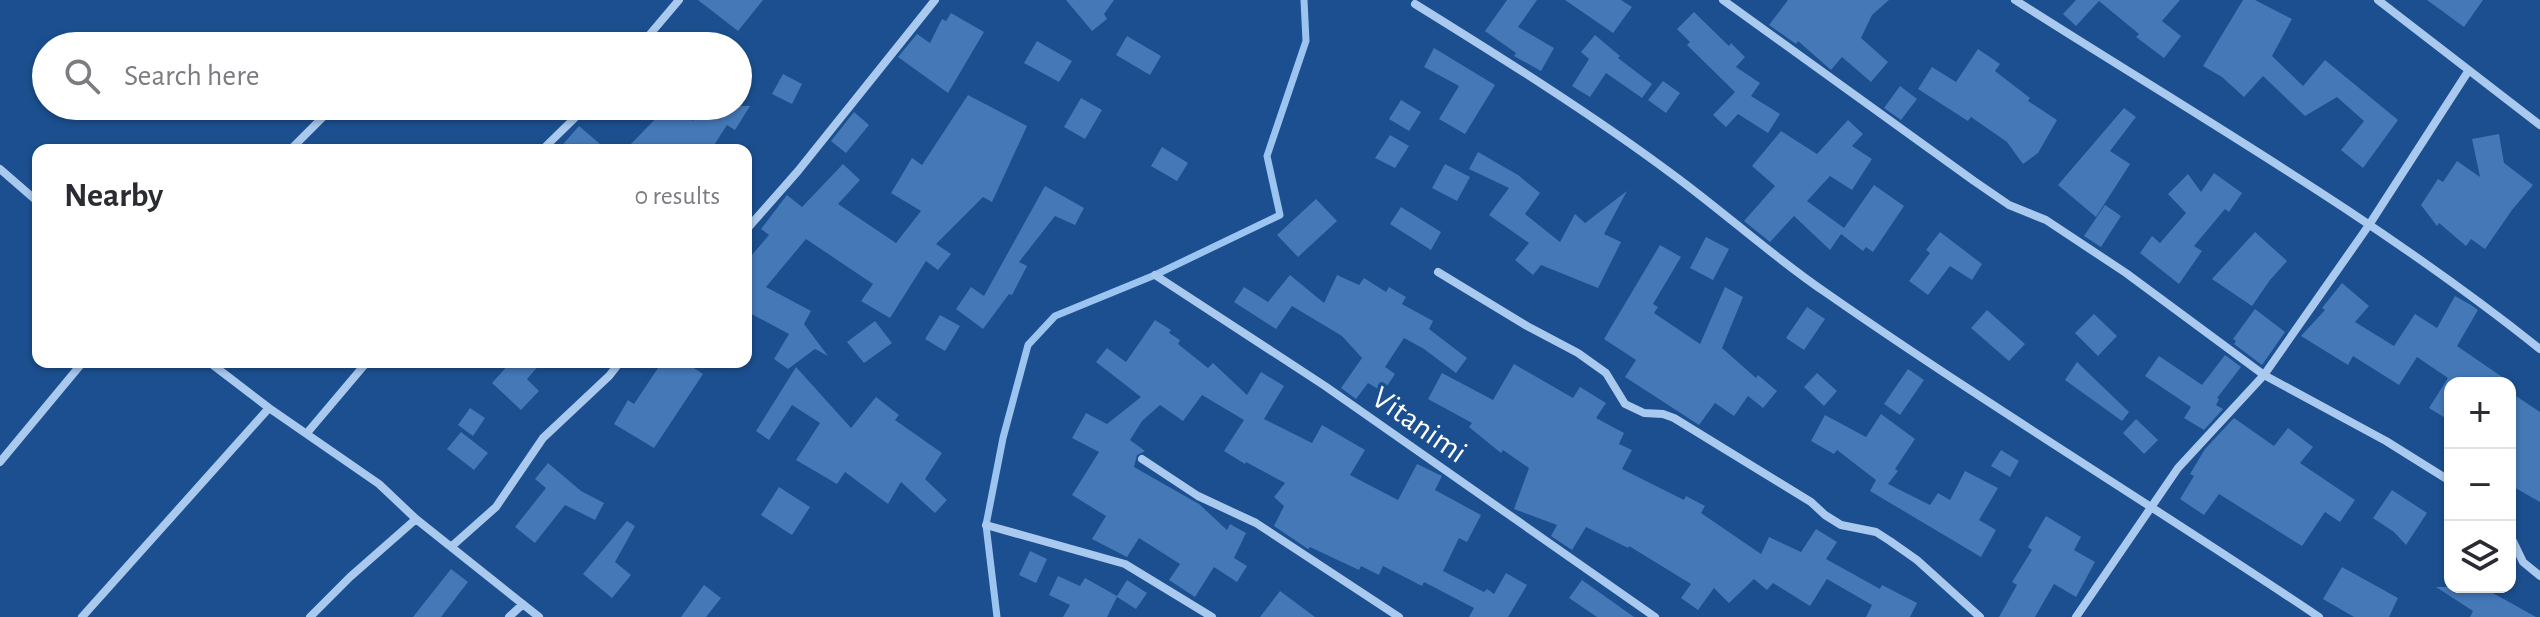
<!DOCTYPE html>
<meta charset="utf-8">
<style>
:root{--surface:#fff;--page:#f7f7f7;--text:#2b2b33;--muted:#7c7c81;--line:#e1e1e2}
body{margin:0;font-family:"Alegreya Sans",sans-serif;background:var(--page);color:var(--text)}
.controls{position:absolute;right:24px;bottom:24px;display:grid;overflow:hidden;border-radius:16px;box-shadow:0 2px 6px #0004}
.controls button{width:72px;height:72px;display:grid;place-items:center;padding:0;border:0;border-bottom:2px solid var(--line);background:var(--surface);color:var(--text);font:40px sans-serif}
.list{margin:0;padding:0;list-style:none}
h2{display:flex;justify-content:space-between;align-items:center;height:104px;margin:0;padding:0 32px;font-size:34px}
h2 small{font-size:26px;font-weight:400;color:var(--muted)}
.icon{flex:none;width:44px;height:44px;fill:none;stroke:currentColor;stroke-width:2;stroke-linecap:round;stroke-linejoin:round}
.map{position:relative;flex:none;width:2540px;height:617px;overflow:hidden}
.search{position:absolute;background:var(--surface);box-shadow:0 2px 6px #0004;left:32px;top:32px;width:720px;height:88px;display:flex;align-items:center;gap:20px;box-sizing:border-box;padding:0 28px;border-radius:44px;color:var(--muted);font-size:30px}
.panel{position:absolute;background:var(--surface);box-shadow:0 2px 6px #0004;left:32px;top:144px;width:720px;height:224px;border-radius:16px}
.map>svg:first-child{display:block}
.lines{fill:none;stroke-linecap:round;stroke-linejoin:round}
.stream{stroke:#9cc4f0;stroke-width:7}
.building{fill:#4478b7}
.minor{stroke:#a9c9ee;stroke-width:8}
.labels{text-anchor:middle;stroke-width:7;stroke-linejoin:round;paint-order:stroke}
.street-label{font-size:32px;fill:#fff;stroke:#1b4f8f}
</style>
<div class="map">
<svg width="2540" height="617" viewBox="0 0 2540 617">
<rect width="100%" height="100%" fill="#1b4f8f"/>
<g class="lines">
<!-- stream -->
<path class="stream" d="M997,617L986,525L1003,438L1028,345L1055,316L1155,275L1280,215L1267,156L1306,41L1304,0"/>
</g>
<!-- building -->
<path class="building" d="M698,0H763L738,31Z
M1066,0H1114L1104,14L1107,19L1092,31Z
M1507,0H1537L1518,27L1554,48L1541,71L1514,56L1516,53L1485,31Z
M1565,0H1621L1632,7L1613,33Z
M1788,0H1889L1872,15L1861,38L1888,62L1871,82L1842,57L1831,70L1798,41L1796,44L1769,25Z
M2076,0H2180L2162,21L2181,36L2164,58L2136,37L2139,34L2099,1L2076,26L2063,14Z
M2243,0H2255L2292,19L2272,56L2303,86L2325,60L2398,120L2363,168L2341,150L2364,121L2337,97L2305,116L2263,76L2244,97L2222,77L2203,66Z
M2427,0H2483L2464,27Z
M1694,12L1729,46L1731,43L1745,57L1736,67L1760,83L1751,96L1780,114L1768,133L1738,114L1726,127L1713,115L1735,92L1687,45L1690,42L1677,29Z
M951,13L984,32L948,93L898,57L917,34L930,43L942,19L946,21Z
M1595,35L1620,56L1618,58L1652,84L1642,98L1606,73L1590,97L1572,86L1589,59L1581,52Z
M1127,36L1161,56L1150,75L1116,55Z
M1037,41L1072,61L1059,82L1024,63Z
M1434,48L1495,85L1465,134L1439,119L1459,86L1424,67Z
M1978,49L2000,64L1995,71L2030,98L2028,101L2057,120L2038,153L2023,164L2007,142L1971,117L1968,121L1918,89L1932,67L1956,82Z
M783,74L802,84L792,104L772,94Z
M1663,81L1680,93L1666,113L1648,100Z
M1900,86L1917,99L1901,120L1884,108Z
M968,95L1027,126L992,202L983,197L936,244L951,254L938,270L926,261L890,318L861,301L873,284L806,239L766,287L811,311L804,324L828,356L815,349L788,369L774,359L789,334L746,311V262L769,235L761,229L787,195L802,207L843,164L860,180L838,204L896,243L921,211L891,193L912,158L922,165Z
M1081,98L1102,110L1085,139L1064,127Z
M1401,100L1421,112L1409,131L1389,119Z
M668,106H677L693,121L698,113L701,115L704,110L696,106H750L735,130L727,125L711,150H625Z
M2124,108L2136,117L2110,151L2130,164L2096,217L2058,185Z
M854,112L869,125L846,153L831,141Z
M1848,120L1863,134L1852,146L1872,159L1852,190L1830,176L1807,201L1844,228L1874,185L1904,206L1873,252L1866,247L1863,251L1841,234L1830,250L1794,216L1770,242L1744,221L1775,186L1752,166L1781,131L1817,154Z
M579,126L607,150H558Z
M2499,134L2504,163L2533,185L2512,210L2485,249L2471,239L2466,246L2439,223L2437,226L2421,205L2438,179L2443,182L2457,161L2480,177L2472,139Z
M1390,135L1409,146L1395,168L1375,158Z
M1162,147L1188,163L1177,181L1151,166Z
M1478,152L1518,175L1540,193L1525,214L1560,242L1575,214L1585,223L1627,191L1604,234L1621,242L1598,288L1541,265L1533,275L1515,260L1529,243L1489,215L1509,188L1469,169Z
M1445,164L1470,177L1457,201L1432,188Z
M2214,173L2242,193L2229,212L2225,209L2194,246L2202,251L2179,284L2140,253L2152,236L2160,243L2186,213L2168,194L2188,174L2201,192Z
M1045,186L1084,208L1075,225L1055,216L1019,262L1027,266L1012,295L1009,294L983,329L956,309L971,287L984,296Z
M1316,199L1337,221L1298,257L1277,235Z
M2105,205L2121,216L2101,247L2084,236Z
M1401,207L1441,232L1431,250L1390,224Z
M1940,232L1982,264L1972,280L1950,266L1928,295L1909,281L1930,253L1926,250Z
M2255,232L2287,261L2270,280L2252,306L2212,279Z
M1706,237L1729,249L1713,280L1690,268Z
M1660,245L1681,257L1653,304L1658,307L1654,313L1700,344L1725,287L1743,297L1722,348L1756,378L1758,375L1777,391L1763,408L1748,396L1734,416L1715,403L1699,425L1625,377L1636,360L1604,339Z
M1290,275L1324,303L1337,275L1359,285L1364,278L1386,292L1389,287L1406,297L1402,304L1433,321L1429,329L1467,358L1456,373L1424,349L1404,338L1385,367L1395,374L1383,392L1368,383L1356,399L1341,388L1362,358L1342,336L1292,306L1276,329L1234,302L1244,287L1268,302Z
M2342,283L2369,306L2355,322L2394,346L2415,314L2437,328L2455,296L2471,305L2478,310L2457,346L2511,383H2456L2450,379V421L2429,408L2448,378L2417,357L2399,385L2353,356L2348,365L2301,336L2325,310L2322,308Z
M1807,307L1825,319L1804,350L1786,338Z
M2255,309L2285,332L2262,365L2234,344L2236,341L2233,339Z
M1987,310L2025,344L2009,361L1971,328Z
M2094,314L2117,336L2098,356L2075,333Z
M940,315L960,326L945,351L925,339Z
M1155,320L1171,330L1169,333L1180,340L1178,344L1208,368L1213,363L1247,395L1261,372L1284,386L1264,419L1312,443L1322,425L1365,450L1350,475L1398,500L1417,464L1442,476L1435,490L1481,515L1467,542L1459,538L1443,571L1484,592L1487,589L1494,594L1506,573L1527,585L1508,617H1469L1474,608L1424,582L1422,586L1383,566L1379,575L1361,566L1359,570L1310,547L1308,549L1274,526L1284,506L1274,497L1285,483L1246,462L1245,464L1224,451L1244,420L1202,395L1183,421L1160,405L1142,421L1130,440L1145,451L1137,455L1134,467L1199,504L1227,530L1230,524L1246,533L1234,558L1247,566L1237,582L1214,567L1195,597L1169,580L1180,564L1139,538L1127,557L1092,539L1106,516L1072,495L1099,452L1072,438L1086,413L1107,424L1141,397L1096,362L1107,348L1126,362Z
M875,321L892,343L864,363L847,342Z
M2225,355L2241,367L2217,398L2219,399L2216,405L2223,409L2204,430L2184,418L2191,407L2145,376L2159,356L2202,385Z
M511,362H542L527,379L539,391L521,410L492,383Z
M662,362H685L703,374L654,448L614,424L628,400L634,404Z
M2077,362L2129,412L2122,421L2065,380Z
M1514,364L1573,398L1580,387L1606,403L1596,418L1624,433L1619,444L1632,450L1622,469L1684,500L1686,496L1705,506L1701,513L1761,554L1769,537L1801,552L1816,529L1837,542L1826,559L1880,589L1882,585L1917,603L1910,617H1866L1872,605L1827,579L1810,606L1773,583L1767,590L1754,579L1729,603L1714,588L1698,610L1681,598L1691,584L1629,546L1628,548L1586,527L1572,550L1551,536L1557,525L1514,509L1529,468L1503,450L1501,453L1469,427L1472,423L1428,399L1442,373L1493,400Z
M796,367L851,428L876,397L899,415L895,420L942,453L925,479L947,500L935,513L901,482L888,504L845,472L837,484L796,460L820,423L792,405L769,440L756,431Z
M1908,369L1924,380L1900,415L1884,404Z
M1817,373L1837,391L1824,406L1804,387Z
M2510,392L2540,412V502L2510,485Z
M470,408L485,418L473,436L458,425Z
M1881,414L1915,439L1895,469L1898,471L1888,484L1930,505L1938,493L1950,500L1965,471L1998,488L1979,520L1996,530L1981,557L1870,491L1876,480L1837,450L1834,454L1811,441L1825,415L1866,437Z
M2234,418L2274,446L2288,428L2313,447L2300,463L2355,500L2340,522L2325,512L2302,546L2219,494L2204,515L2180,499L2194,476L2190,474L2205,449Z
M2136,419L2158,440L2144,454L2123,433Z
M461,432L488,453L474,470L447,449Z
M2001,450L2019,461L2010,477L1991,466Z
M548,463L581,491L604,503L595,520L565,505L535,543L515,527L546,488L535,479Z
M779,487L810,507L792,535L761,515Z
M2392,490L2427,513L2406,545L2394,532L2373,518Z
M2046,516L2081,537L2074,550L2095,562L2076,597L2054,584L2035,617H1999L2017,585L2012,582L2032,550L2028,547Z
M627,521L635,526L615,562L631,575L612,598L583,574Z
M1030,551L1047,559L1036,583L1019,575Z
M2342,567L2398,598L2389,617H2354L2323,599Z
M451,569L468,582L441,617H413Z
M1058,576L1080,586L1085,578L1117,596L1127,580L1147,593L1136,609L1117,597L1107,617H1063L1070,605L1049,595Z
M1582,580L1634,617H1597L1569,598Z
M704,585L721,598L706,617H681Z
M2436,587H2482L2536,617H2470L2473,611Z
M1280,591L1315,617H1260Z"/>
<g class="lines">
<!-- minor -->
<path class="minor" d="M1723,0L1974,181L2009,205L2046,220L2126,273L2264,375L2386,441L2450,481
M2015,0C2192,113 2376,218 2540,349
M2378,0L2540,125
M1415,4C1502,58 1590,113 1672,174C1724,212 1772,256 1825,292C1987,405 2155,507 2319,617
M386,46L388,44
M640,46L679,0
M290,150L334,106
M542,150L587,106
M0,169L38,202
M746,230L798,171L935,0
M1438,272L1527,326L1578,353L1606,373L1625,404L1644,413L1663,414L1674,418L1811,502L1825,515L1841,525L1876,532L1890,541L1917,560L1980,617
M1155,275L1325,386L1655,617
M209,362L269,408L379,484L416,519L539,617
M307,433L367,362
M1142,459L1198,496L1256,523L1399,617
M0,462L83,362
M986,525L1125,564L1212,617
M2510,535L2523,562L2540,576
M452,546L496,507L543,438L609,376L620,362
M82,617L269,408
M310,617L350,577L416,519
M509,617L523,604
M2076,617L2178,468L2264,375L2369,225L2469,70"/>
</g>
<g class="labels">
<!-- street labels -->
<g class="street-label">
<text transform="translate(1420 424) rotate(35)" y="11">Vitanimi</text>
</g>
</g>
</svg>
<div class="controls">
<button>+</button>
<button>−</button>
<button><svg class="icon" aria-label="layers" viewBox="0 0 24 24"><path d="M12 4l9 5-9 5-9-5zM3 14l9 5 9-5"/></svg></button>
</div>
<div class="search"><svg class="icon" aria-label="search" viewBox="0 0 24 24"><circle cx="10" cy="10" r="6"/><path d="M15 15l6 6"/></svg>Search here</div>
<section class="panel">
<h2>Nearby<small>0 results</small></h2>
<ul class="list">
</ul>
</section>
</div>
